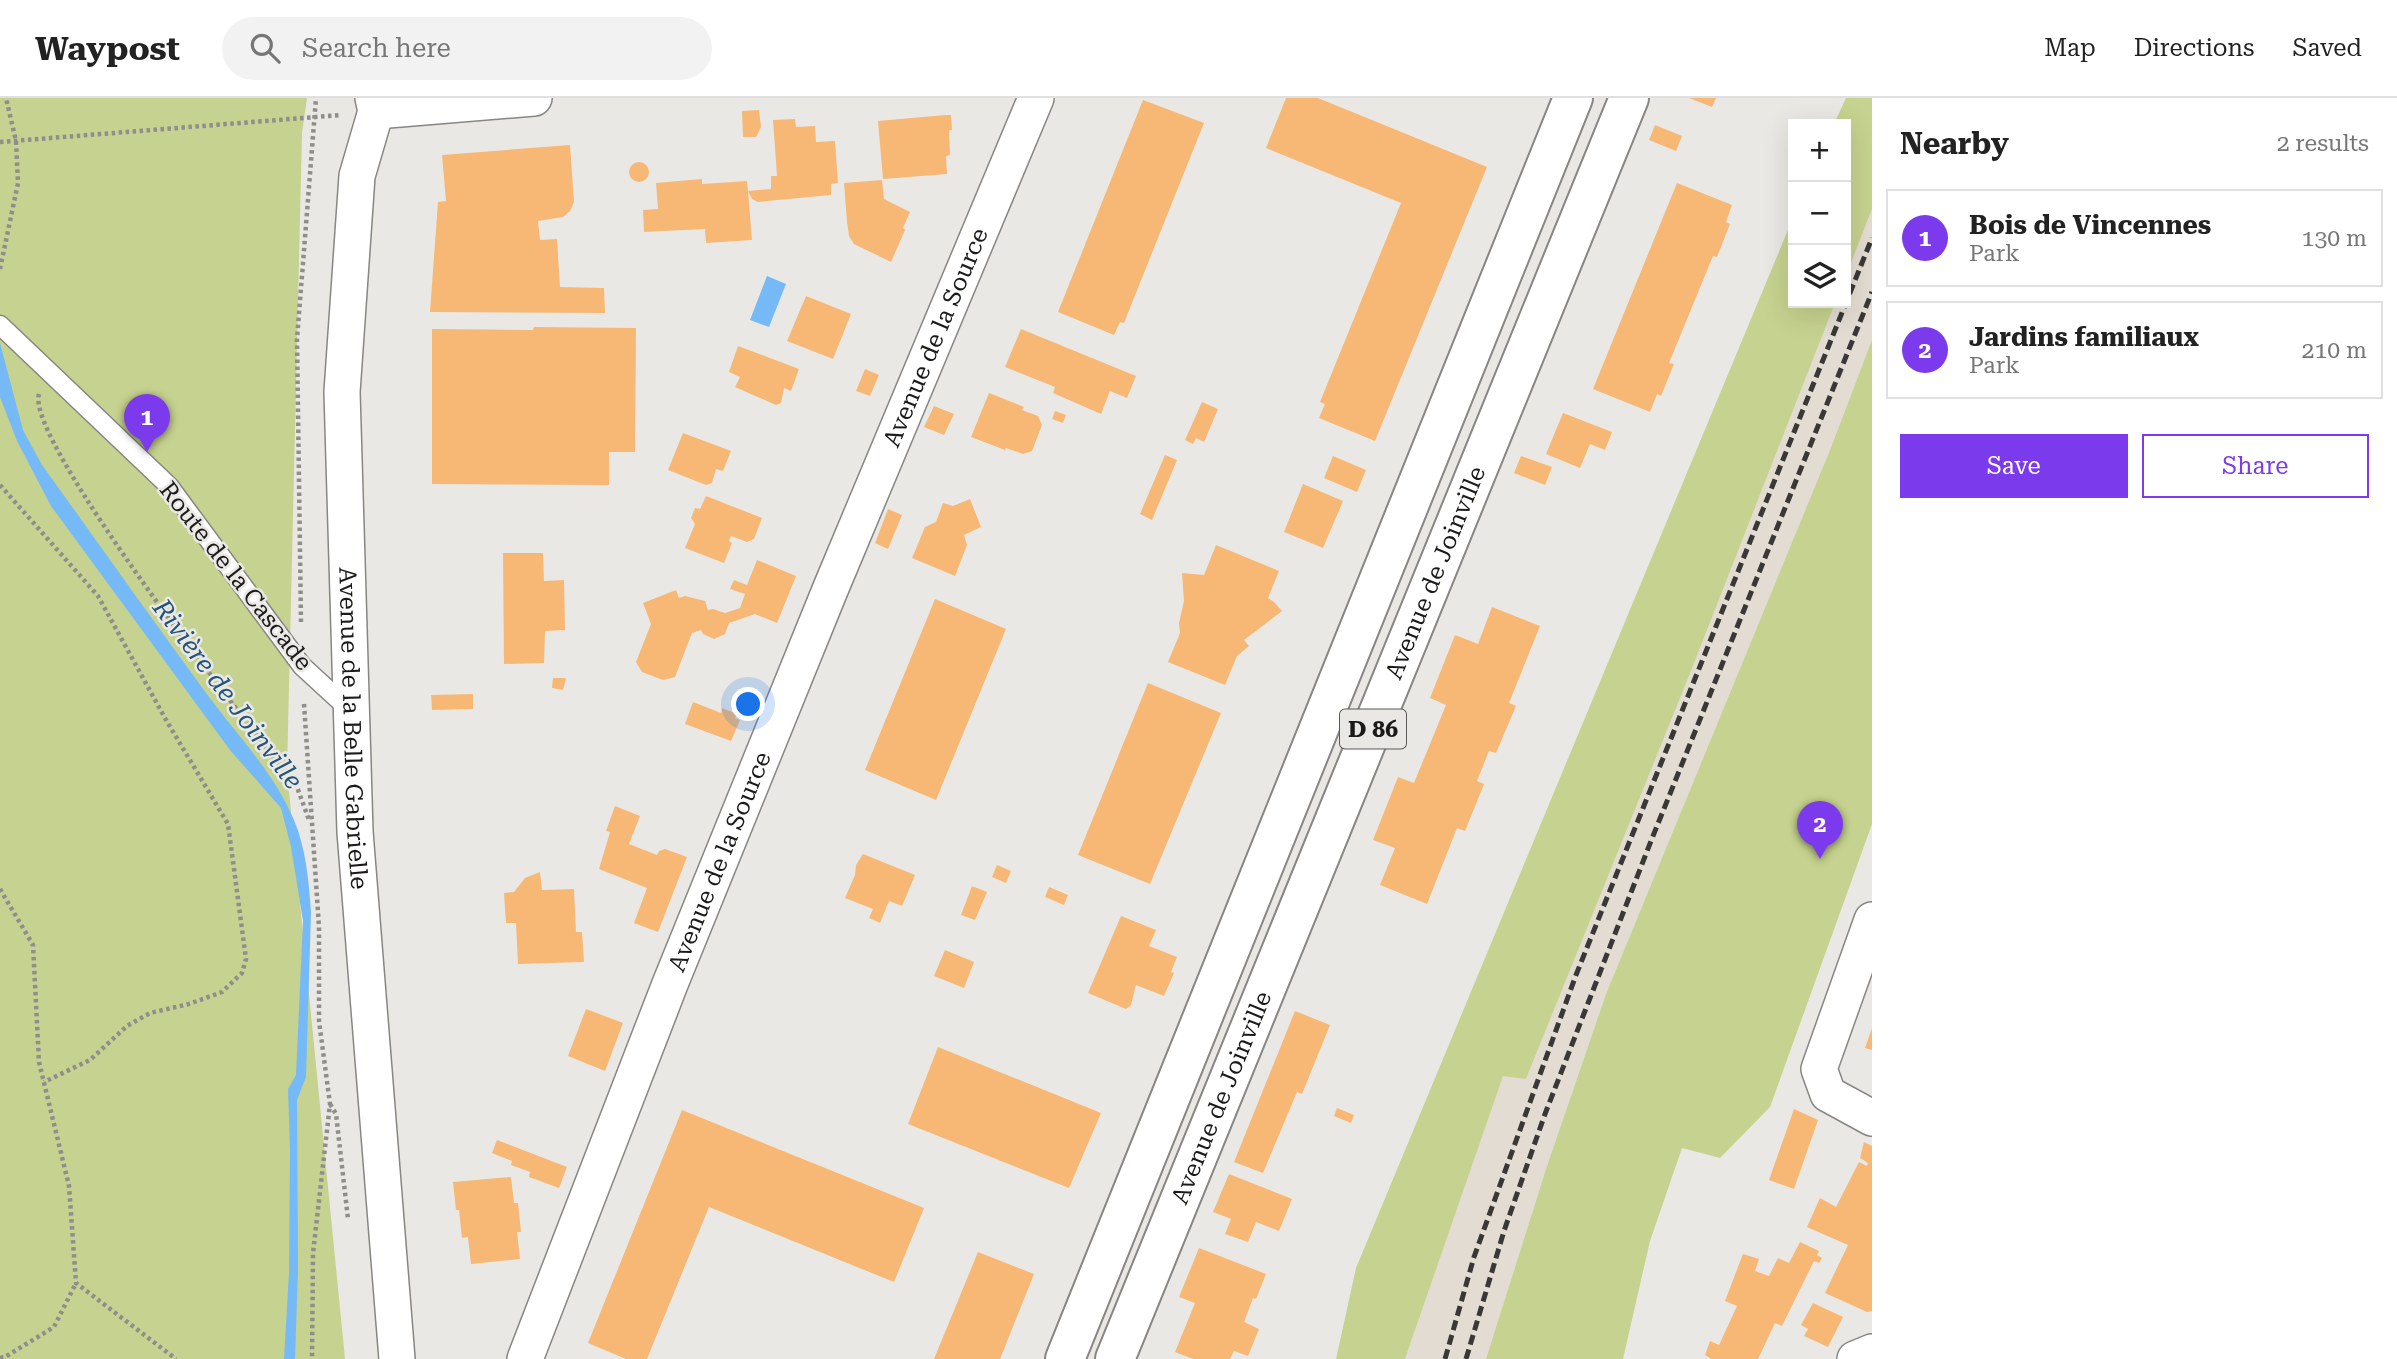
<!DOCTYPE html>
<meta charset="utf-8">
<style>
:root{--surface:#fff;--page:#f2f2f2;--text:#222;--muted:#767676;--line:#e0e0e0;--accent:#7c3aed}
body{margin:0;font-family:"Roboto Serif",serif;background:var(--page);color:var(--text)}
.controls{position:absolute;right:21px;top:21px;display:grid;overflow:hidden;border-radius:0px;box-shadow:0 7px 28px #0002}
.controls button{width:63px;height:63px;display:grid;place-items:center;padding:0;border:0;border-bottom:2px solid var(--line);background:var(--surface);color:var(--text);font:35px sans-serif}
.you{position:absolute;left:749px;top:607px;width:24px;height:24px;margin:-18px;border:5px solid #fff;border-radius:50%;background:#1a73e8;box-shadow:0 0 0 10px #1a73e833}
.badge{display:grid;place-items:center;width:46px;height:46px;border-radius:50%;background:var(--accent);color:#fff;font-size:23px;font-weight:700}
.pin{position:absolute;translate:-50% -58px;filter:drop-shadow(0 2px 4px #0008)}
.pin::after{content:'';position:absolute;top:37px;width:24px;height:21px;background:inherit;clip-path:polygon(0 0,100% 0,50% 100%)}
.list{margin:0;padding:0;list-style:none}
h2{display:flex;justify-content:space-between;align-items:center;height:91px;margin:0;padding:0 28px;font-size:30px}
h2 small{font-size:23px;font-weight:400;color:var(--muted)}
.list li{display:grid;grid-template-columns:46px 1fr auto;gap:21px;align-items:center;box-sizing:border-box;height:98px;margin:0 14px 14px;padding:0 14px;border:2px solid var(--line);border-radius:0px}
.list b{display:block;font-size:26px;white-space:nowrap}
.list p{margin:0;font-size:23px;white-space:nowrap;color:var(--muted)}
.list em{font-size:23px;font-style:normal;color:var(--muted)}
.actions{display:flex;gap:14px;padding:21px 28px}
.actions a{flex:1;padding:16px 0;border:2px solid var(--accent);border-radius:0px;text-align:center;font-size:24px;color:var(--accent)}
.actions .main{background:var(--accent);color:#fff}
.icon{flex:none;width:38px;height:38px;fill:none;stroke:currentColor;stroke-width:2;stroke-linecap:round;stroke-linejoin:round}
.map{position:relative;flex:none;width:1872px;height:1261px;overflow:hidden}
header{display:flex;align-items:center;gap:42px;box-sizing:border-box;height:98px;padding:0 35px;background:var(--surface);border-bottom:2px solid var(--line)}
header strong{font-size:33px}
nav{display:flex;gap:38px;margin-inline-start:auto;font-size:24px}
.search{width:490px;height:63px;background:var(--page);display:flex;align-items:center;gap:18px;box-sizing:border-box;padding:0 24px;border-radius:38px;color:var(--muted);font-size:26px}
main{display:flex}
aside{flex:1;background:var(--surface)}
.map>svg:first-child{display:block}
.built{fill:#e2dcd2}
.green{fill:#c6d28f}
.water{fill:#75baf6}
.building{fill:#f7b876}
.lines{fill:none;stroke-linecap:round;stroke-linejoin:round}
.lane-casing{stroke:#888683;stroke-width:21}
.street-casing{stroke:#888683;stroke-width:38}
.primary-casing{stroke:#888683;stroke-width:42}
.path{stroke:#8f8e8c;stroke-width:4.5;stroke-dasharray:3.5 3.5;stroke-linecap:butt}
.lane{stroke:#fff;stroke-width:18}
.street{stroke:#fff;stroke-width:35}
.primary{stroke:#fff;stroke-width:38}
.rail{stroke:#3a3837;stroke-width:5;stroke-dasharray:10 5;stroke-linecap:butt}
.labels{text-anchor:middle;stroke-width:5;stroke-linejoin:round;paint-order:stroke}
.shield{fill:#eae8e5;stroke:#595856;stroke-width:2}
.shield-label{font-size:23px;font-weight:bold;fill:#1b1a19}
.street-label{font-size:24px;fill:#1b1a19;stroke:#eae8e5}
.water-label{font-size:26px;font-style:italic;fill:#23547c;stroke:#eae8e5}
</style>
<header>
<strong>Waypost</strong>
<div class="search"><svg class="icon" aria-label="search" viewBox="0 0 24 24"><circle cx="10" cy="10" r="6"/><path d="M15 15l6 6"/></svg>Search here</div>
<nav><a>Map</a><a>Directions</a><a>Saved</a></nav>
</header>
<main>
<div class="map">
<svg width="1872" height="1261" viewBox="0 0 1872 1261">
<rect width="100%" height="100%" fill="#eae8e5"/>
<!-- built -->
<path class="built" d="M1872,111V243L1830,352L1606,896L1547,1068L1486,1261H1405L1503,977L1526,981L1691,573L1835,205H1846V178Z"/>
<!-- green -->
<path class="green" d="M0,0H307L302,35L287,673L345,1261H0Z
M1846,0H1872V111L1846,178V26H1834Z
M1793,120V205H1835L1691,573L1526,981L1503,978L1405,1261H1336L1356,1170Z
M1872,242V726L1770,1009L1720,1060L1682,1050L1650,1143L1623,1261H1486L1547,1068L1606,896L1830,352Z"/>
<!-- water -->
<path class="water" d="M767,178L786,186L769,229L750,222Z
M0,245L23,332L42,367C97,443 151,520 206,595C237,637 273,673 294,722C306,750 309,785 311,815L306,979L297,1002L298,1171L295,1261H284L289,1175L290,1052L288,991L296,977L303,823L291,749L281,710L230,652L51,408L17,343L0,299Z"/>
<!-- building -->
<path class="building" d="M1286,0H1318L1487,69L1375,343L1319,320L1325,306L1320,304L1401,105L1266,50Z
M1689,0H1716L1712,9Z
M1143,2L1204,25L1124,225L1120,224L1114,237L1058,214Z
M759,12L761,29L756,39H743L742,13Z
M945,17H951L952,32H949L950,57L946,58L947,76L883,81L878,23Z
M795,21L796,29L815,28L816,44L835,43L838,85L831,86V97L758,104L752,101L748,93L752,142L706,145L705,131L644,134L643,112L658,111L656,85L702,81V86L747,83L748,93L771,91V78H777L773,22Z
M1655,27L1682,38L1676,53L1649,42Z
M570,47L574,104L570,113L563,119L538,123L540,142L557,141L560,189L604,190L605,215L430,214L438,104L446,103L442,57Z
M629 74a10 10 0 1 1 20 0a10 10 0 1 1-20 0Z
M882,82L884,101L910,114L903,130L905,132L891,164L854,146L849,138L847,124L844,85Z
M1677,85L1732,107L1726,124L1730,126L1717,159L1713,158L1669,265L1674,266L1661,298L1657,296L1650,314L1593,291Z
M806,198L851,216L833,261L787,243Z
M534,229L636,230L635,354H609V387L432,386V231L533,232Z
M1021,231L1136,278L1127,300L1110,293L1101,316L1053,295L1055,289L1005,269Z
M738,248L799,271L791,293L784,290L781,305L776,307L735,289L740,279L729,274Z
M865,271L879,277L870,298L856,293Z
M989,295L1024,309L1022,312L1038,318L1042,327L1032,353L1023,356L1006,350L1005,352L971,339Z
M1202,304L1218,311L1204,344L1196,340L1193,346L1185,342Z
M934,308L954,316L944,337L924,329Z
M1055,313L1066,317L1063,325L1052,321Z
M1563,315L1612,334L1605,352L1590,346L1580,370L1546,356Z
M683,335L731,353L723,373L716,371L712,385L706,387L668,372Z
M1165,357L1177,362L1152,422L1140,416Z
M1333,358L1366,372L1357,394L1324,380Z
M1521,358L1552,369L1545,387L1514,375Z
M1303,386L1343,403L1323,450L1284,434Z
M706,398L762,420L754,441L747,444L731,438L729,443L732,445L724,465L685,450L695,426L691,420L695,410L700,411Z
M970,401L981,429L964,437L967,447L955,478L912,460L925,429L936,424L943,405L953,408Z
M888,411L902,417L888,451L875,445Z
M1216,447L1279,473L1268,500L1274,504L1282,513L1244,542L1249,548L1237,558L1225,587L1168,564L1180,535L1179,525L1184,503L1182,475L1204,477Z
M503,455H543L544,483L564,482L565,532L545,533L544,565L504,566Z
M757,462L796,478L777,525L755,516L729,525L725,536L714,541L703,536L701,532L692,535L675,579L663,582L642,574L636,564L651,526L643,505L676,492L679,500L685,498L705,503L708,512L713,511L725,515L740,510L745,496L730,491L734,482L747,487Z
M935,501L1006,531L936,702L865,672Z
M1492,509L1540,528L1509,605L1516,608L1496,655L1489,653L1477,683L1484,686L1465,733L1457,730L1427,806L1380,787L1395,750L1373,742L1398,679L1414,685L1446,607L1430,600L1455,537L1478,546Z
M553,580H566L563,592L552,590Z
M1148,585L1221,615L1150,786L1078,757Z
M473,596V611L432,612L431,597Z
M693,604L721,615L722,610L737,616L735,620L740,622L731,643L685,626Z
M615,708L640,718L629,746L657,757L659,753L665,751L687,759L658,834L634,825L647,790L599,771L610,734L606,733Z
M863,756L915,777L902,808L889,803L880,825L869,820L873,811L845,800L855,777L856,767Z
M997,767L1011,773L1006,785L992,779Z
M540,774L542,792L574,791L576,834H582L584,864L518,866L516,825H506L504,795L514,794L525,780Z
M972,788L987,794L975,822L961,817Z
M1049,789L1068,797L1064,807L1045,799Z
M1121,818L1156,832L1149,848L1177,859L1171,874L1174,875L1164,898L1136,887L1131,907L1126,911L1088,895Z
M945,852L974,864L964,890L934,878Z
M586,911L623,925L605,973L568,958Z
M1295,913L1330,927L1302,996L1297,994L1263,1075L1234,1064Z
M1872,930V952L1865,950Z
M938,949L1101,1015L1069,1090L908,1026Z
M1337,1010L1354,1017L1351,1025L1334,1018Z
M1794,1011L1818,1022L1794,1091L1769,1082Z
M682,1012L924,1110L894,1184L709,1109L647,1261H626L588,1245Z
M497,1042L567,1069L559,1090L529,1079L530,1074L511,1067L512,1063L492,1055Z
M1864,1044L1872,1048V1213L1867,1214L1825,1195L1848,1147L1807,1129L1820,1100L1836,1109L1859,1064L1867,1068L1868,1065L1860,1060Z
M1229,1076L1292,1101L1279,1133L1256,1124L1248,1144L1225,1136L1231,1121L1213,1114Z
M511,1079L514,1105H518L521,1134H517L520,1161L471,1166L468,1139L462,1140L459,1112H456L453,1084Z
M1800,1144L1819,1153L1817,1157L1822,1160L1819,1165L1814,1163L1782,1228L1775,1225L1758,1261H1711L1705,1257L1710,1243L1719,1247L1737,1208L1725,1203L1743,1156L1759,1161L1755,1173L1769,1178L1778,1160L1789,1165Z
M1199,1150L1266,1176L1256,1201L1253,1200L1244,1224L1259,1231L1248,1258L1234,1253L1230,1261H1193L1175,1254L1195,1205L1179,1199Z
M978,1154L1034,1176L1000,1261H934Z
M1813,1205L1843,1219L1828,1249L1804,1238L1808,1231L1801,1227Z"/>
<g class="lines">
<defs>
<path id="lane" d="M0,227L169,388L302,568L351,613"/>
<g id="street">
<path id="s1" d="M373,0L376,13L357,78L342,294L355,734L397,1261"/>
<path d="M376,13L534,0"/>
<path d="M1872,822L1819,971L1828,996L1872,1020"/>
<path id="s2" d="M525,1261L670,886L830,492L1036,0"/>
<path d="M1855,1261L1872,1254"/>
</g>
<g id="primary">
<path d="M1065,1261L1573,0"/>
<path id="s3" d="M1115,1261L1629,0"/>
</g>
</defs>
<!-- lane casing -->
<use href="#lane" class="lane-casing"/>
<!-- street casing -->
<use href="#street" class="street-casing"/>
<!-- primary casing -->
<use href="#primary" class="primary-casing"/>
<!-- path -->
<path class="path" d="M0,44L341,17
M0,171L18,85L16,43L6,0
M39,296C24,342 257,638 297,689L309,722
M0,387L98,498L166,622L228,726L246,861L242,875L222,894L189,906L150,915L127,928L90,962L44,984
M301,524L297,241L316,0
M304,606L319,829V923L330,1006L313,1155L312,1261
M0,791L33,847L39,964L69,1088L76,1185L176,1261
M330,1006L336,1016L348,1121
M0,1260L5,1259L54,1229L76,1185"/>
<!-- lane -->
<use href="#lane" class="lane"/>
<!-- street -->
<use href="#street" class="street"/>
<!-- primary -->
<use href="#primary" class="primary"/>
<!-- rail -->
<path class="rail" d="M1445,1261L1474,1159L1576,877L1872,140
M1466,1261L1504,1133L1545,1016L1651,743L1872,194"/>
</g>
<g class="labels">
<!-- shield labels -->
<rect class="shield" x="1340" y="611.5" width="66" height="39" rx="5"/>
<g class="shield-label">
<text x="1373" y="639">D 86</text>
</g>
<!-- street labels -->
<g class="street-label">
<text dy="8" stroke="none"><textPath href="#s2" startOffset="1101">Avenue de la Source</textPath></text>
<text dy="8" stroke="none"><textPath href="#s3" startOffset="849">Avenue de Joinville</textPath></text>
<text transform="translate(236 478) rotate(52)" y="8">Route de la Cascade</text>
<text dy="8" stroke="none"><textPath href="#s1" startOffset="634">Avenue de la Belle Gabrielle</textPath></text>
<text dy="8" stroke="none"><textPath href="#s2" startOffset="534">Avenue de la Source</textPath></text>
<text dy="8" stroke="none"><textPath href="#s3" startOffset="282">Avenue de Joinville</textPath></text>
</g>
<!-- water labels -->
<g class="water-label">
<text transform="translate(228 596) rotate(53)" y="9">Rivière de Joinville</text>
</g>
</g>
</svg>
<div class="controls">
<button>+</button>
<button>−</button>
<button><svg class="icon" aria-label="layers" viewBox="0 0 24 24"><path d="M12 4l9 5-9 5-9-5zM3 14l9 5 9-5"/></svg></button>
</div>
<div class="you"></div>
<div class="pin badge" style="left:147px;top:354px">1</div>
<div class="pin badge" style="left:1820px;top:761px">2</div>
</div>
<aside>
<h2>Nearby<small>2 results</small></h2>
<ul class="list">
<li><span class="badge">1</span><div><b>Bois de Vincennes</b><p>Park</p></div><em>130 m</em></li>
<li><span class="badge">2</span><div><b>Jardins familiaux</b><p>Park</p></div><em>210 m</em></li>
</ul>
<div class="actions"><a class="main">Save</a><a>Share</a></div>
</aside>
</main>
